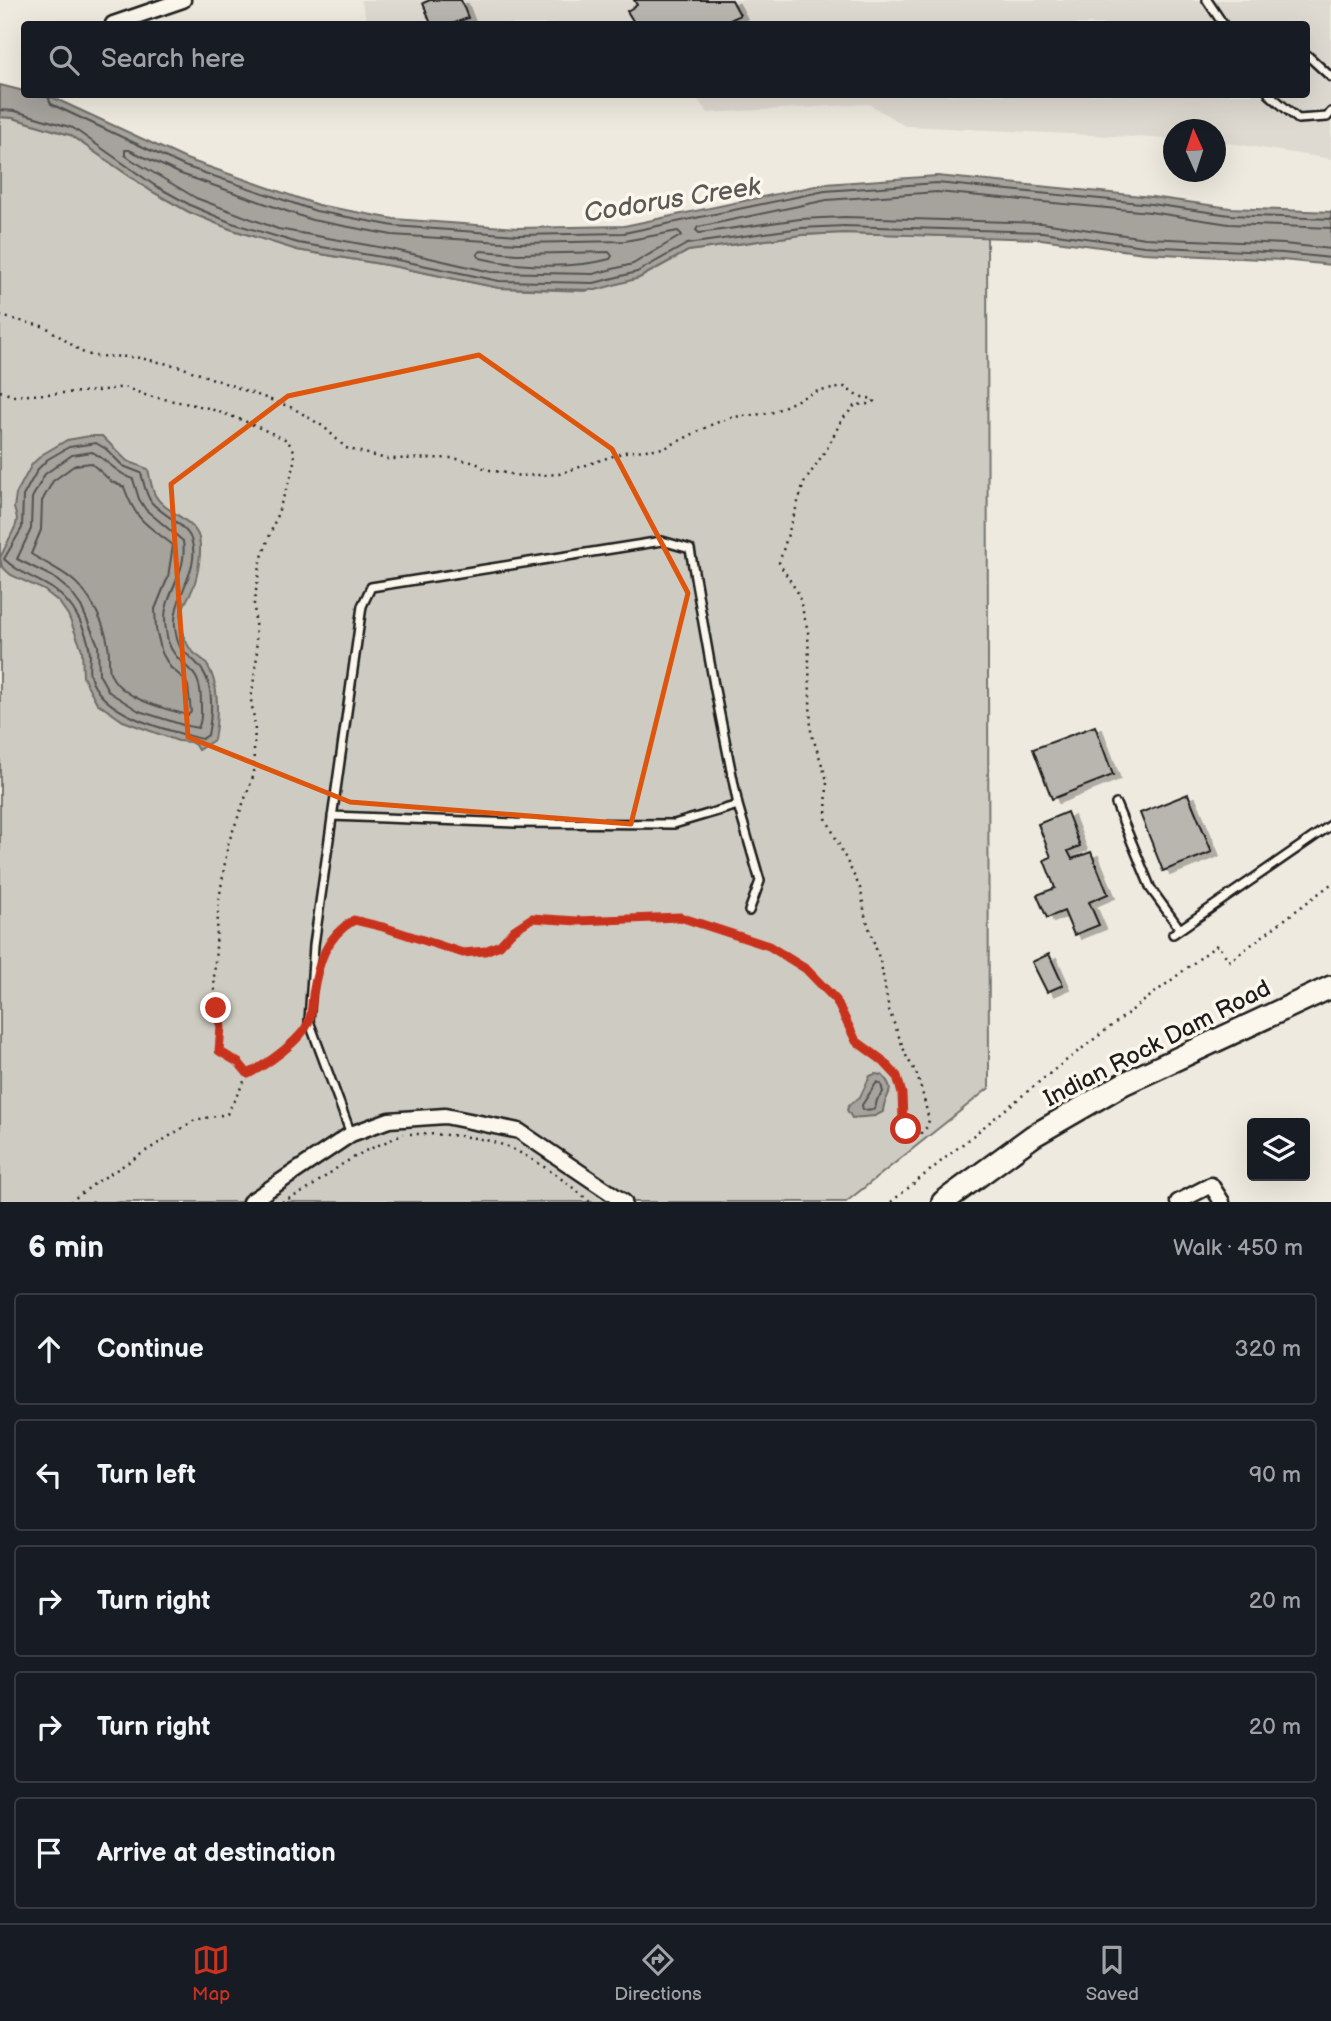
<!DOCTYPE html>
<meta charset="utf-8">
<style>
:root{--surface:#171b24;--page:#20242c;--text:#f1f3f6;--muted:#9ea1a6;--line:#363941;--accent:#c8321e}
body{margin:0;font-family:"Balsamiq Sans",sans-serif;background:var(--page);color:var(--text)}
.controls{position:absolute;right:21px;bottom:21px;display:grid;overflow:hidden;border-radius:7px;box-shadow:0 7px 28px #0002}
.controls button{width:63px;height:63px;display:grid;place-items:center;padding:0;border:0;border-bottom:2px solid var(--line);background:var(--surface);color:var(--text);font:35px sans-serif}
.compass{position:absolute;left:1163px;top:119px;width:63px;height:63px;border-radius:50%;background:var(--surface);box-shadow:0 7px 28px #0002;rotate:357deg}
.stop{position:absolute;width:21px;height:21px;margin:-16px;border:5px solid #c8321e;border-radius:50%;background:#fff}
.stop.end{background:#c8321e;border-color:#fff;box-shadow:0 2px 7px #0008}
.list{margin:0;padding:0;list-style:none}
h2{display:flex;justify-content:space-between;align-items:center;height:91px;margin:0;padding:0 28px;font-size:30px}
h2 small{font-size:23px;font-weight:400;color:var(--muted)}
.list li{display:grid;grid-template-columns:46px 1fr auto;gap:21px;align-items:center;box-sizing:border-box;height:112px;margin:0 14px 14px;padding:0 14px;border:2px solid var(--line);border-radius:7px}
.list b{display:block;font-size:26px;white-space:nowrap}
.list em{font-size:23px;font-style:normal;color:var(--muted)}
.icon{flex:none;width:38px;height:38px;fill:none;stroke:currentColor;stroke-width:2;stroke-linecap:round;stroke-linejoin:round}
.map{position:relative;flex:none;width:1331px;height:1202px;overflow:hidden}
.search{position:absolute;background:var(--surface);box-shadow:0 7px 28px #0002;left:21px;right:21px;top:21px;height:77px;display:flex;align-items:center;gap:18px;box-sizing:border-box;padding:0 24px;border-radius:7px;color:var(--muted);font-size:26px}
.sheet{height:721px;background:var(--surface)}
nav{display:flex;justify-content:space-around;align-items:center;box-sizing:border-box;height:98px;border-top:2px solid var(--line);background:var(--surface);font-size:19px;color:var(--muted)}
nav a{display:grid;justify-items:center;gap:4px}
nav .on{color:var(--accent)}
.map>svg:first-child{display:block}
.built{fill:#dedad1}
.green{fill:#ceccc2;stroke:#75746f;stroke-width:2}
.water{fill:#a6a39d;stroke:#6f6d69;stroke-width:2}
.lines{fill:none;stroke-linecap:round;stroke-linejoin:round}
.shore{stroke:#535250;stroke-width:2}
.building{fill:#b9b6af;stroke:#1c1c1c;stroke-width:2;filter:url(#shadow)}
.lane-casing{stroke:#1c1c1c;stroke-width:12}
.street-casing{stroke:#1c1c1c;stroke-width:19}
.secondary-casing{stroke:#1c1c1c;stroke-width:26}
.path{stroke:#1c1c1c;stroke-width:2.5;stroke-dasharray:2 5;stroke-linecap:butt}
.lane{stroke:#fbf7ec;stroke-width:7}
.street{stroke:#fbf7ec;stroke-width:14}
.secondary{stroke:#fbf7ec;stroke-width:21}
.route{stroke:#c8321e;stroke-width:9}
.marked{fill:none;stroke:#de560d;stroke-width:5;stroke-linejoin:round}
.labels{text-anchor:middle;stroke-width:7;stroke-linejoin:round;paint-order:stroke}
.street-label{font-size:24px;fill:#1c1c1c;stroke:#fbf7ec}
.water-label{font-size:26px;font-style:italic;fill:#5a5956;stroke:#fbf7ec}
</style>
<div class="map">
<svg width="1331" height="1202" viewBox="0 0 1331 1202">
<defs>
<filter id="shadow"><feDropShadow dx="7" dy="4" stdDeviation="0" flood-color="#0004"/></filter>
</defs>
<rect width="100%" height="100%" fill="#eeeadf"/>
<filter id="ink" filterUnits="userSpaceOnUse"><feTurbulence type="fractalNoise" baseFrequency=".0143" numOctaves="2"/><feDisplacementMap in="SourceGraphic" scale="14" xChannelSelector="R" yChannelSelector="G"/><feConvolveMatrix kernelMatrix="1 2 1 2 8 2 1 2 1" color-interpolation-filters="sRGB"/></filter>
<g filter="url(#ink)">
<!-- built -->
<path class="built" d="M361,0H1331V159L1216,141V130H1174L1173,139L905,126L869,104L708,113L694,95L1306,94V24H368Z"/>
<!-- green -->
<path class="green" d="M0,117L13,118L70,135L151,191L189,212L230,229L297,250L392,266L499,288L585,291L639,278L688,251L802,235L844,233L987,237L989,1088L846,1202H0Z"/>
<!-- water -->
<path class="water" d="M0,85L24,91V94L54,98L186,159L318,205L394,219L518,228L624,226L825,184L937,176L1152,197L1230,208L1331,212V265L1282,260L1144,253L1041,239L844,233L801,235L688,251L639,278L596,290L499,288L392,266L297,250L230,229L189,212L151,191L70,135L13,118L0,117Z
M90,436H102L127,461L148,469C150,477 151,487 155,495C164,512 190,517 198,535C203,548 198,575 193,588C189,598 181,606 181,617C182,630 184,643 193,652C197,656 202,658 205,662C221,683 218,716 214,740L198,750L195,745L190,742L178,741L123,721L97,703L83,677L82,650L68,615L59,602L44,590L11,575L2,567L0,558L16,525L17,518L14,508L16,494L32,464L43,454L67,440Z
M875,1074L882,1075C899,1092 883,1095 883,1112L875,1116L852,1118L847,1110L849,1105L860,1097L870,1076Z"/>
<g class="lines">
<!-- shore -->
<path class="shore" d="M47,94L51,104L184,166L316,211L394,226L518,235L624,233L825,191L937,183L1151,204L1230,215L1331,219
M0,110L15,111L73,128L154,185L192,206L232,223L298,243L393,259L499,281L594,283L637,272L687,244L801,228L844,226L1042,232L1144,246L1283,253L1331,258
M125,150H129L181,174L312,220L392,235L518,243L625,241L678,231L682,235L633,264L593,274L491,272L395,250L278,229L196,198L132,160L125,155Z
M1331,228L1229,224L1150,212L937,192L827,200L698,227L696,230L699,233L800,219L845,217L1042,223L1145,238L1284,244L1331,249
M481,251L517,254L609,252L612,256L610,259C573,269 517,267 480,258L477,254Z
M96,443L106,449L123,466L141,473C144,483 145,494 152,503C162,514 187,526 191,539C202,569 172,597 175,627C178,655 186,650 200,667C214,684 212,714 208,735L202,739C169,731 99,715 90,675C88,669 90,661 90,654C89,639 81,621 73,609C53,580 27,581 4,559L22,528L23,496L38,469L48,459L69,447Z
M92,452C108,460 115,473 133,479L139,499L146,510L183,541C187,570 172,583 166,609C164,618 166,632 168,641C172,655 182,662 191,671C201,680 201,695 201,707C201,715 202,721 198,728L183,725L139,711L109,692L99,674L98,645L81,606L70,591L53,577L17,559L31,529L32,498L45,474L72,455Z
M91,463L112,482L124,487C136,521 146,524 173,545L168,577L155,609L156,629L162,653L170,667L184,679L188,686L191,712L188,715C165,709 118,698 110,672C108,664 110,654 108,645C106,631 98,613 90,600C73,574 56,570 31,554L41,530L42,501L53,481L75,465Z
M877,1082L881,1084L883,1092L877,1100L875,1109L863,1110L862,1105Z"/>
</g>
<!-- building -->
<path class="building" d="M430,0H461L468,18L452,24H431L423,3Z
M634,0H732L740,15L723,24H635L627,11L637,5Z
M1095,726L1113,775L1052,799L1033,749Z
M1188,794L1212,852L1163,871L1140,813Z
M1067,812L1080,846L1068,851L1072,859L1091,852L1108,894L1089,902L1099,925L1074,935L1064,911L1047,918L1037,895L1055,888L1044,860L1051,857L1038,824Z
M1049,954L1063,985L1047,992L1032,962Z"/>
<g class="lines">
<defs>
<path id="lane" d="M1207,0L1223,24
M1306,54L1331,77
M1269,94L1298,119L1327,117L1331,112
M1116,804L1151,889L1180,929
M332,816L515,823L674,824L738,805
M1173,934L1331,825
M351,1134L309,1021L314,945L362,606L371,587L662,541L690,549L714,685L738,805L760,881L749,911"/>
<path id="street" d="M113,24L183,0
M250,1202L351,1134L389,1120L445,1116L519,1131L624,1202
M1178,1202L1211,1185L1222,1202"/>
<path id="secondary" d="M943,1202L1033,1136L1123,1084L1331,987"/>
</defs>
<!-- lane casing -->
<use href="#lane" class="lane-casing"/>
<!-- street casing -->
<use href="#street" class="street-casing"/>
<!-- secondary casing -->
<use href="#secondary" class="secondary-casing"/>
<!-- path -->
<path class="path" d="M0,316L46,327L82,352L93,356L135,357L178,366L293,408L324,427L346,448L386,459L453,458L476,463L485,469L520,476L559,474L625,452L665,448L713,424L733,417L771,413L814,392L845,387L857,396L873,399L874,401L870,404L855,405L841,421L829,445L804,483L779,563L798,593L808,631L811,732L827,780L826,818L861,890L865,915L881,964L889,1010L907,1058L916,1072L922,1091L929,1120L927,1127L920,1134L907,1129L903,1119L902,1095L897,1076L856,1041L836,1000L806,969L769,946L680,917L577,921L532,918L514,930L500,945L485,951L463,953L383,927L354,921C339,929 333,936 325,951
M0,391L13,396L97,391L124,387L148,396L205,407L242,420L287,440L295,452L293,470L261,560L254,603L257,656L251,700L255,725L253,777L228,844L219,900L214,978L216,1008L221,1027L219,1051L239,1063L248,1074
M410,1134C441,1134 479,1135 508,1147C537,1160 566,1181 590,1202
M70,1202L94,1184L195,1120L227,1114L248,1074L263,1066L302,1031
M282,1202L307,1190L341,1165L365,1151L404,1134
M891,1202L1054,1070L1217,945L1230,961L1331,884"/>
<!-- lane -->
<use href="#lane" class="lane"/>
<!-- street -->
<use href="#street" class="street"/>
<!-- secondary -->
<use href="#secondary" class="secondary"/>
</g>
</g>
<g class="lines" filter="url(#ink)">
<!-- route -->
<path class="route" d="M216,1008L221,1027L219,1051L239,1063L248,1074C266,1065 302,1040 309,1021C312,1013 312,1002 313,994C318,963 326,936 354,920L383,927L463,953L485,951L500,945L514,930L532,918L577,921L680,917L769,946L806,969L836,1000L856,1041L882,1060L897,1076L902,1094L903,1119L906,1129"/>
</g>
<!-- marked area -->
<path class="marked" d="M479,355L612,449L688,593L631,824L350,802L188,737L171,484L288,396Z"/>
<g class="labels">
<!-- street labels -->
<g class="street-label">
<text transform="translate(1157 1043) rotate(-27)" y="8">Indian Rock Dam Road</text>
</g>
<!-- water labels -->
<g class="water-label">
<text transform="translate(672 199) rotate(-9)" y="9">Codorus Creek</text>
</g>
</g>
</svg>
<div class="controls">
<button><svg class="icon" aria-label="layers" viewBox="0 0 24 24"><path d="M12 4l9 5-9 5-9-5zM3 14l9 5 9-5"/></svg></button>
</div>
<svg class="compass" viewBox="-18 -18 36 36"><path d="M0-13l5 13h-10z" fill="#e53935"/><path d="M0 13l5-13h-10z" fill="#9ea1a6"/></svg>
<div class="stop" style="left:906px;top:1129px"></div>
<div class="stop end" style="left:216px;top:1008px"></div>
<div class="search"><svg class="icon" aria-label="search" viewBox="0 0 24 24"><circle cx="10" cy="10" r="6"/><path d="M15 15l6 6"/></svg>Search here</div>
</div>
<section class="sheet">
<h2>6 min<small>Walk · 450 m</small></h2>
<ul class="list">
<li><svg class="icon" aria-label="ahead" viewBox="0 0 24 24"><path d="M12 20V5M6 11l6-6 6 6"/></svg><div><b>Continue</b></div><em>320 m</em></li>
<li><svg class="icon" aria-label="left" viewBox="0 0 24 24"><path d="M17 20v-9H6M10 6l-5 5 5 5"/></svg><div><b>Turn left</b></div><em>90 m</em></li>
<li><svg class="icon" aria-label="right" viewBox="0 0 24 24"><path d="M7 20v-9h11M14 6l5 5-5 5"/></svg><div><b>Turn right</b></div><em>20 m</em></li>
<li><svg class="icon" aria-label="right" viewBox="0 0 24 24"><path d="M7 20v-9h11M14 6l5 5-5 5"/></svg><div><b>Turn right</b></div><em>20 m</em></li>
<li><svg class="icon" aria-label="arrive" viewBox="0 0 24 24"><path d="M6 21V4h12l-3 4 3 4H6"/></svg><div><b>Arrive at destination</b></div></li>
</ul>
</section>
<nav>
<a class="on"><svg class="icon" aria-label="map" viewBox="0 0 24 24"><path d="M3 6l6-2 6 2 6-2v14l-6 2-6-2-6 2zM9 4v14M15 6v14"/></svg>Map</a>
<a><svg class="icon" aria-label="directions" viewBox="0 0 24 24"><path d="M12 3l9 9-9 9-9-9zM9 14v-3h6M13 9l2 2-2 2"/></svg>Directions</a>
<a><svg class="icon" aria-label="saved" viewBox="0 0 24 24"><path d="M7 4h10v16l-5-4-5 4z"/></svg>Saved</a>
</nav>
